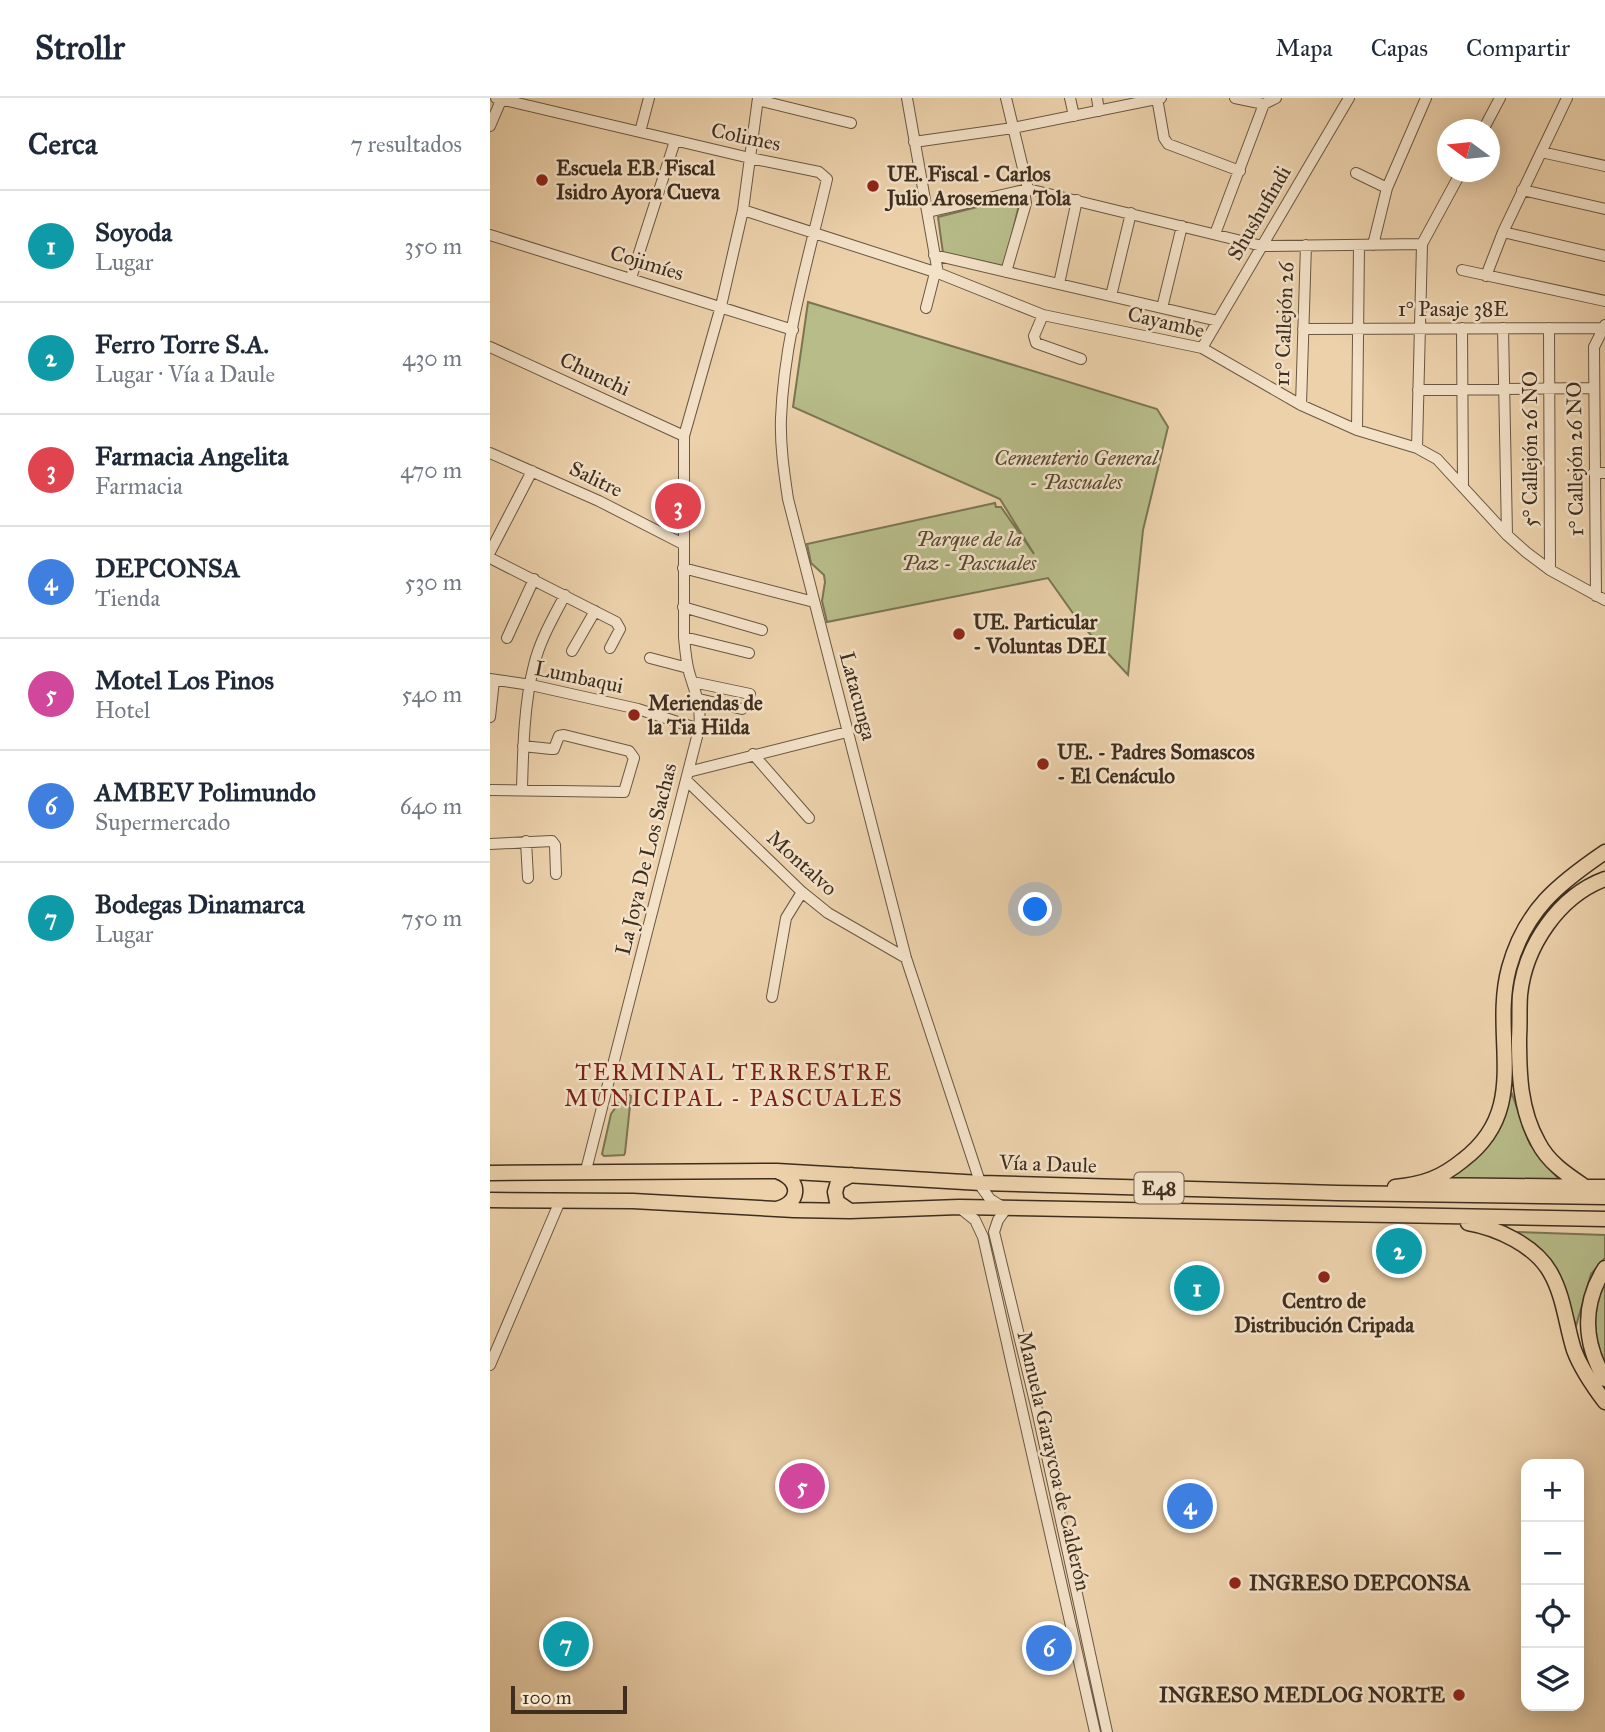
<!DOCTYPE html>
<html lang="es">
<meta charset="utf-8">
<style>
:root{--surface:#fff;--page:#f2f2f3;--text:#1f2937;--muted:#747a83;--line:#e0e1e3;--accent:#2563eb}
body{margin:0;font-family:"IM FELL Great Primer",serif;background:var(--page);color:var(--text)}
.controls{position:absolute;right:21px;bottom:21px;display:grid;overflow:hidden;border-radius:14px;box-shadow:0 4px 18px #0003}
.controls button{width:63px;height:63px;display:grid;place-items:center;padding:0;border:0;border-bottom:2px solid var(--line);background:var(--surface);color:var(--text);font:35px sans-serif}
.compass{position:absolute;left:947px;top:21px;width:63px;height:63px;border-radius:50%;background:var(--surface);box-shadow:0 4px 18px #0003;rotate:285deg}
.scale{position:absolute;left:21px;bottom:18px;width:116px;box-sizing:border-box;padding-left:7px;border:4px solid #3f2e1f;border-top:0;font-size:19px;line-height:24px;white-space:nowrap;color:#3f2e1f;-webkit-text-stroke:5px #f3e1c8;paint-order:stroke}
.you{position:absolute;left:546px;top:812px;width:24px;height:24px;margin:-18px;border:5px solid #fff;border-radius:50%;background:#1a73e8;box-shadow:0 0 0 10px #1a73e833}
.badge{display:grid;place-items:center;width:46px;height:46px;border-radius:50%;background:var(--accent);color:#fff;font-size:23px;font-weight:700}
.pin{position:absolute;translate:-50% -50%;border:4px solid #fff;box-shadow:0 2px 7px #0006}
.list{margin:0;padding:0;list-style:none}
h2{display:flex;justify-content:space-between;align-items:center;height:91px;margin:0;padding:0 28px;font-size:30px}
h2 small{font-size:23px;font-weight:400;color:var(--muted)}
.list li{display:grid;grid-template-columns:46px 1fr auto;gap:21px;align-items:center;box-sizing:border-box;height:112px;padding:0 28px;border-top:2px solid var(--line)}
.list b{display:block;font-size:26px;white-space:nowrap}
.list p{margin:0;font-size:23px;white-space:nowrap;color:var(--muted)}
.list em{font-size:23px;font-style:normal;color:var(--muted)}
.icon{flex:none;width:38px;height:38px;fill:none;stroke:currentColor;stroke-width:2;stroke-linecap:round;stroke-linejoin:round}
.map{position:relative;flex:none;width:1115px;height:1634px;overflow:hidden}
header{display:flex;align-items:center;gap:42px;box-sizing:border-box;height:98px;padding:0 35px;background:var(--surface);border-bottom:2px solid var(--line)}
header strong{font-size:33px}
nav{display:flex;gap:38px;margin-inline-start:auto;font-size:24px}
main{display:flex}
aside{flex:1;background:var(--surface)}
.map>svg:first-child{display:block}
.green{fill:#b7bc89;stroke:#7b7554;stroke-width:2}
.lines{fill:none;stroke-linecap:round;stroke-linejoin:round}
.minor-casing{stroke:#6a5742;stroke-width:12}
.highway-casing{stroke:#3f2e1f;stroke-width:17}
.minor{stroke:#f3e1c8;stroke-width:10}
.highway{stroke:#ecd1ab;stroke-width:14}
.poi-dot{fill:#8f2418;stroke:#f3e1c8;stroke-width:2.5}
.labels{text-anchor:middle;stroke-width:5;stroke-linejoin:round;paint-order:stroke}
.shield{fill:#f3e1c8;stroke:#756452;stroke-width:2}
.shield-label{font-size:19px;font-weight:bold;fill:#3f2e1f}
.street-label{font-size:21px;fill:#3f2e1f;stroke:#f3e1c8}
.poi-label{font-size:21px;font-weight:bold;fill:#3f2e1f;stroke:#f3e1c8;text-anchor:start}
.park-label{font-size:21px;font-style:italic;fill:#574a34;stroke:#f3e1c8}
.neighbourhood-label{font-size:23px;letter-spacing:2px;fill:#7a1f14;stroke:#f3e1c8}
</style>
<header>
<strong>Strollr</strong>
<nav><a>Mapa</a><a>Capas</a><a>Compartir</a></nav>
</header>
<main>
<aside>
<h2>Cerca<small>7 resultados</small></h2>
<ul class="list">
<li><span class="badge" style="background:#0f9aa8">1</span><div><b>Soyoda</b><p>Lugar</p></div><em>350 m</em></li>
<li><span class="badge" style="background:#0f9aa8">2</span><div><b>Ferro Torre S.A.</b><p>Lugar · Vía a Daule</p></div><em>430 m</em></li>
<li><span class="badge" style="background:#e0444e">3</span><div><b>Farmacia Angelita</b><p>Farmacia</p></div><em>470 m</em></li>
<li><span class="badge" style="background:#3f7fe0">4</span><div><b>DEPCONSA</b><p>Tienda</p></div><em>530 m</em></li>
<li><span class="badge" style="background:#d1479c">5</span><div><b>Motel Los Pinos</b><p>Hotel</p></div><em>540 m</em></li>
<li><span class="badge" style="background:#3f7fe0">6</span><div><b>AMBEV Polimundo</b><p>Supermercado</p></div><em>640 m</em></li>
<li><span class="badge" style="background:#0f9aa8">7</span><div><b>Bodegas Dinamarca</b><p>Lugar</p></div><em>750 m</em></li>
</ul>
</aside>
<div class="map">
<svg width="1115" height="1634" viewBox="0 0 1115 1634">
<rect width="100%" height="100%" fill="#ecd1ab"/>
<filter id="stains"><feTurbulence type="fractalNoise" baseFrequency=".00286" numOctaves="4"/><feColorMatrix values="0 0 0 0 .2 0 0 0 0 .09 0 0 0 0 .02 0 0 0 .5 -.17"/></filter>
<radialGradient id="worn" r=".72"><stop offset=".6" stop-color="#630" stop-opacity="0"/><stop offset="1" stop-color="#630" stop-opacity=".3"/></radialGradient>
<!-- green -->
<path class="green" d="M531,98L514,171L453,155L448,119Z
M318,204L667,311L678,329L653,432L638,577L590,525L558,480L337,524L332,503L335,484L334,477L321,465L317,446L505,405L506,409H511L544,456L510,401L303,309Z
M136,995L141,998L135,1055L134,1057L114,1058L112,1056L121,1016Z
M1022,996L1040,1046L1072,1085L943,1084L993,1051Z
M1027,1134L1115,1137V1160L1101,1176L1086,1228L1068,1177Z
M1115,1180V1272C1103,1229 1098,1223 1115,1180Z"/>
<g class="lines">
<defs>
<path id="minor" d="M6,0L260,60L329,74L337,81C319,158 294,240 291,320C290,347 294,374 298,401L416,860L492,1090L500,1101L516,1111L508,1122L504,1134L547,1312L617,1634
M417,0L448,175
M516,0L538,91
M580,0L584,18
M607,0L609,13
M667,0L674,40L678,46L750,73
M745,0L774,6
M268,2L361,25
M0,28L12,0
M993,32L1010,0
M150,34L159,0
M424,44L523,30L671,0
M1051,54L1115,68
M866,75L897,90
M1032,92L1115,111
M253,112L448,175L553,217L712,250L811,307L867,332L927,350L947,361L1017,437L1036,454L1060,472L1115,502
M438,114L538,91L772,148L932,146
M1013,134L1115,158
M725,136L774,6L786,0
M0,137L303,232
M883,147L897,90L936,0
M444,157L728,223
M972,172L1115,203
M516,174L536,105L534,93
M996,178L1013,134L1077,0
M141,180L185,43
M569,186L587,102
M621,198L641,115
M436,210L445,175
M672,210L692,128
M553,217L544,238L546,245L591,261
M972,230L973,388
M1013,230L1017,437
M1059,230L1060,472
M813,231L1113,230
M0,249L194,338
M712,250L859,0
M928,292L1103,290
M811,307L816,147
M867,332L869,147
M927,350L932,146L971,74
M0,355L109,403L193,446
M1104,374L1115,375
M0,454L42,373
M0,460L126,524L130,531L120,550
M193,470L324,504
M1106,498L1104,249L1115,227
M193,509L272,532
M194,539L259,555
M17,540L44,481
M82,553L105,513
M160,560L198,570
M0,581L41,587L148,611L209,631
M203,584L260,596
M209,601L252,611
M0,619L4,582
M263,656L319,720
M198,674L357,634
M196,682L312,794L338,815L416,860
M32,691C33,652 34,605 44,567C50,542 63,520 75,497
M0,692L134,694L144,660L139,653L74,637L69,638L64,651H61L33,648
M36,743L38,780
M0,746L62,743L65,747L66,776
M282,899L296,820L312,794
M95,1076L209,631C212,609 205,594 199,574C196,563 195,550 194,539V338L231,208L253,112L268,0
M470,1110L485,1122L493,1139L605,1634
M0,1267L70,1103"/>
<path id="highway" d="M0,1075L287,1073L491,1085L847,1095L1115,1099
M934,1087L1115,1089
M1094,1088C1076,1076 1058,1064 1048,1044C1030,1012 1029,976 1029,940C1030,925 1029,911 1030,897C1035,848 1069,798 1115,781
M905,1089C934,1086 951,1080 973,1062C1042,1010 1000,940 1019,870C1035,812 1068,786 1115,754
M0,1102L143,1103L304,1112L360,1113L469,1109L1115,1121
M286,1111C310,1106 312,1083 289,1074
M360,1113L347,1104L345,1094L348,1084L361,1077
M978,1125C1008,1130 1045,1148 1060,1174C1074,1198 1076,1227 1084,1252C1091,1271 1103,1288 1115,1304
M1115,1170C1092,1206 1093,1244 1115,1281"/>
</defs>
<!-- minor casing -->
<use href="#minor" class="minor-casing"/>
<!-- highway casing -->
<use href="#highway" class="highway-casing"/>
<!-- minor -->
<use href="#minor" class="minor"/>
<!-- highway -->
<use href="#highway" class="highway"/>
</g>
<!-- markers -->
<g class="poi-dot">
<circle cx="52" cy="82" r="7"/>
<circle cx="383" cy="88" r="7"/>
<circle cx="469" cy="536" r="7"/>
<circle cx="144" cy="617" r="7"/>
<circle cx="553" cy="666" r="7"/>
<circle cx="834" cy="1179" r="7"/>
<circle cx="745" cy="1485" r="7"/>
<circle cx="969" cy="1597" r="7"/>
</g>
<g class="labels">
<!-- shield labels -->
<rect class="shield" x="644.5" y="1074.5" width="49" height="31" rx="5"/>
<g class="shield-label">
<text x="669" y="1097">E48</text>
</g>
<!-- street labels -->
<g class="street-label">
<text transform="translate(256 39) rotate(12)" y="7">Colimes</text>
<text transform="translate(769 115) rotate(-60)" y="7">Shushufindi</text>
<text transform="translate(157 165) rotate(17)" y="7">Cojimíes</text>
<text x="963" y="218">1° Pasaje 38E</text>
<text transform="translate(676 224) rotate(13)" y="7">Cayambe</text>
<text transform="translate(794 226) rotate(-88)" y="7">11° Callejón 26</text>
<text transform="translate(105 276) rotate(25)" y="7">Chunchi</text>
<text transform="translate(1040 351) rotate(-90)" y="7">5° Callejón 26 NO</text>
<text transform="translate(1085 361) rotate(-91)" y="7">1° Callejón 26 NO</text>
<text transform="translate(106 381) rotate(26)" y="7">Salitre</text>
<text transform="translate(89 579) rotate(12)" y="7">Lumbaqui</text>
<text transform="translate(368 598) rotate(75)" y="7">Latacunga</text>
<text transform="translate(156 761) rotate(-76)" y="7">La Joya De Los Sachas</text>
<text transform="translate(312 765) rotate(42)" y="7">Montalvo</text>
<text transform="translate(558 1066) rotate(2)" y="7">Vía a Daule</text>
<text transform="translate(564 1363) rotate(77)" y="7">Manuela Garaycoa de Calderón</text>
</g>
<!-- poi labels -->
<g class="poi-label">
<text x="66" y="77">Escuela EB. Fiscal<tspan x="66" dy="24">Isidro Ayora Cueva</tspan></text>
<text x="397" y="83">UE. Fiscal - Carlos<tspan x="397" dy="24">Julio Arosemena Tola</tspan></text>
<text x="483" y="531">UE. Particular<tspan x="483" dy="24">- Voluntas DEI</tspan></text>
<text x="158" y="612">Meriendas de<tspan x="158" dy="24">la Tia Hilda</tspan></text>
<text x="567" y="661">UE. - Padres Somascos<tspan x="567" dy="24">- El Cenáculo</tspan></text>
<text x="834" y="1210" text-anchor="middle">Centro de<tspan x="834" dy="24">Distribución Cripada</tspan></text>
<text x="759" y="1492">INGRESO DEPCONSA</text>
<text x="955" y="1604" text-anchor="end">INGRESO MEDLOG NORTE</text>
</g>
<!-- park labels -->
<g class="park-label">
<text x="586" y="367">Cementerio General<tspan x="586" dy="24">- Pascuales</tspan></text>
<text x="479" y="448">Parque de la<tspan x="479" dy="24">Paz - Pascuales</tspan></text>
</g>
<!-- neighbourhood labels -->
<g class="neighbourhood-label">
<text x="244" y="982">TERMINAL TERRESTRE<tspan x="244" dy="26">MUNICIPAL - PASCUALES</tspan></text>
</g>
</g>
<rect width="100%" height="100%" filter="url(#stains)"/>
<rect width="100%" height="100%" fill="url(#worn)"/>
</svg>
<div class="controls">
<button>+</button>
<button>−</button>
<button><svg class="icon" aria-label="locate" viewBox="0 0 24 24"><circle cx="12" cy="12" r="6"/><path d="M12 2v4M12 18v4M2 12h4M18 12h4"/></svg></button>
<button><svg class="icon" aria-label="layers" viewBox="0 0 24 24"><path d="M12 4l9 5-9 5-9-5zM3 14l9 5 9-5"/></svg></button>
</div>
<svg class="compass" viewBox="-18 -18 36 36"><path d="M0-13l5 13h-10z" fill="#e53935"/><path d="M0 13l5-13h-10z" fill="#747a83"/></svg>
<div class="scale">100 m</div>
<div class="you"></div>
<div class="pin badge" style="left:707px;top:1190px;background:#0f9aa8">1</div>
<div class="pin badge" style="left:909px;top:1153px;background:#0f9aa8">2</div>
<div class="pin badge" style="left:188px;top:408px;background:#e0444e">3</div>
<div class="pin badge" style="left:700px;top:1408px;background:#3f7fe0">4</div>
<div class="pin badge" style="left:312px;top:1388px;background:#d1479c">5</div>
<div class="pin badge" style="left:559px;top:1550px;background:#3f7fe0">6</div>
<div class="pin badge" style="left:76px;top:1546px;background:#0f9aa8">7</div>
</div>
</main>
